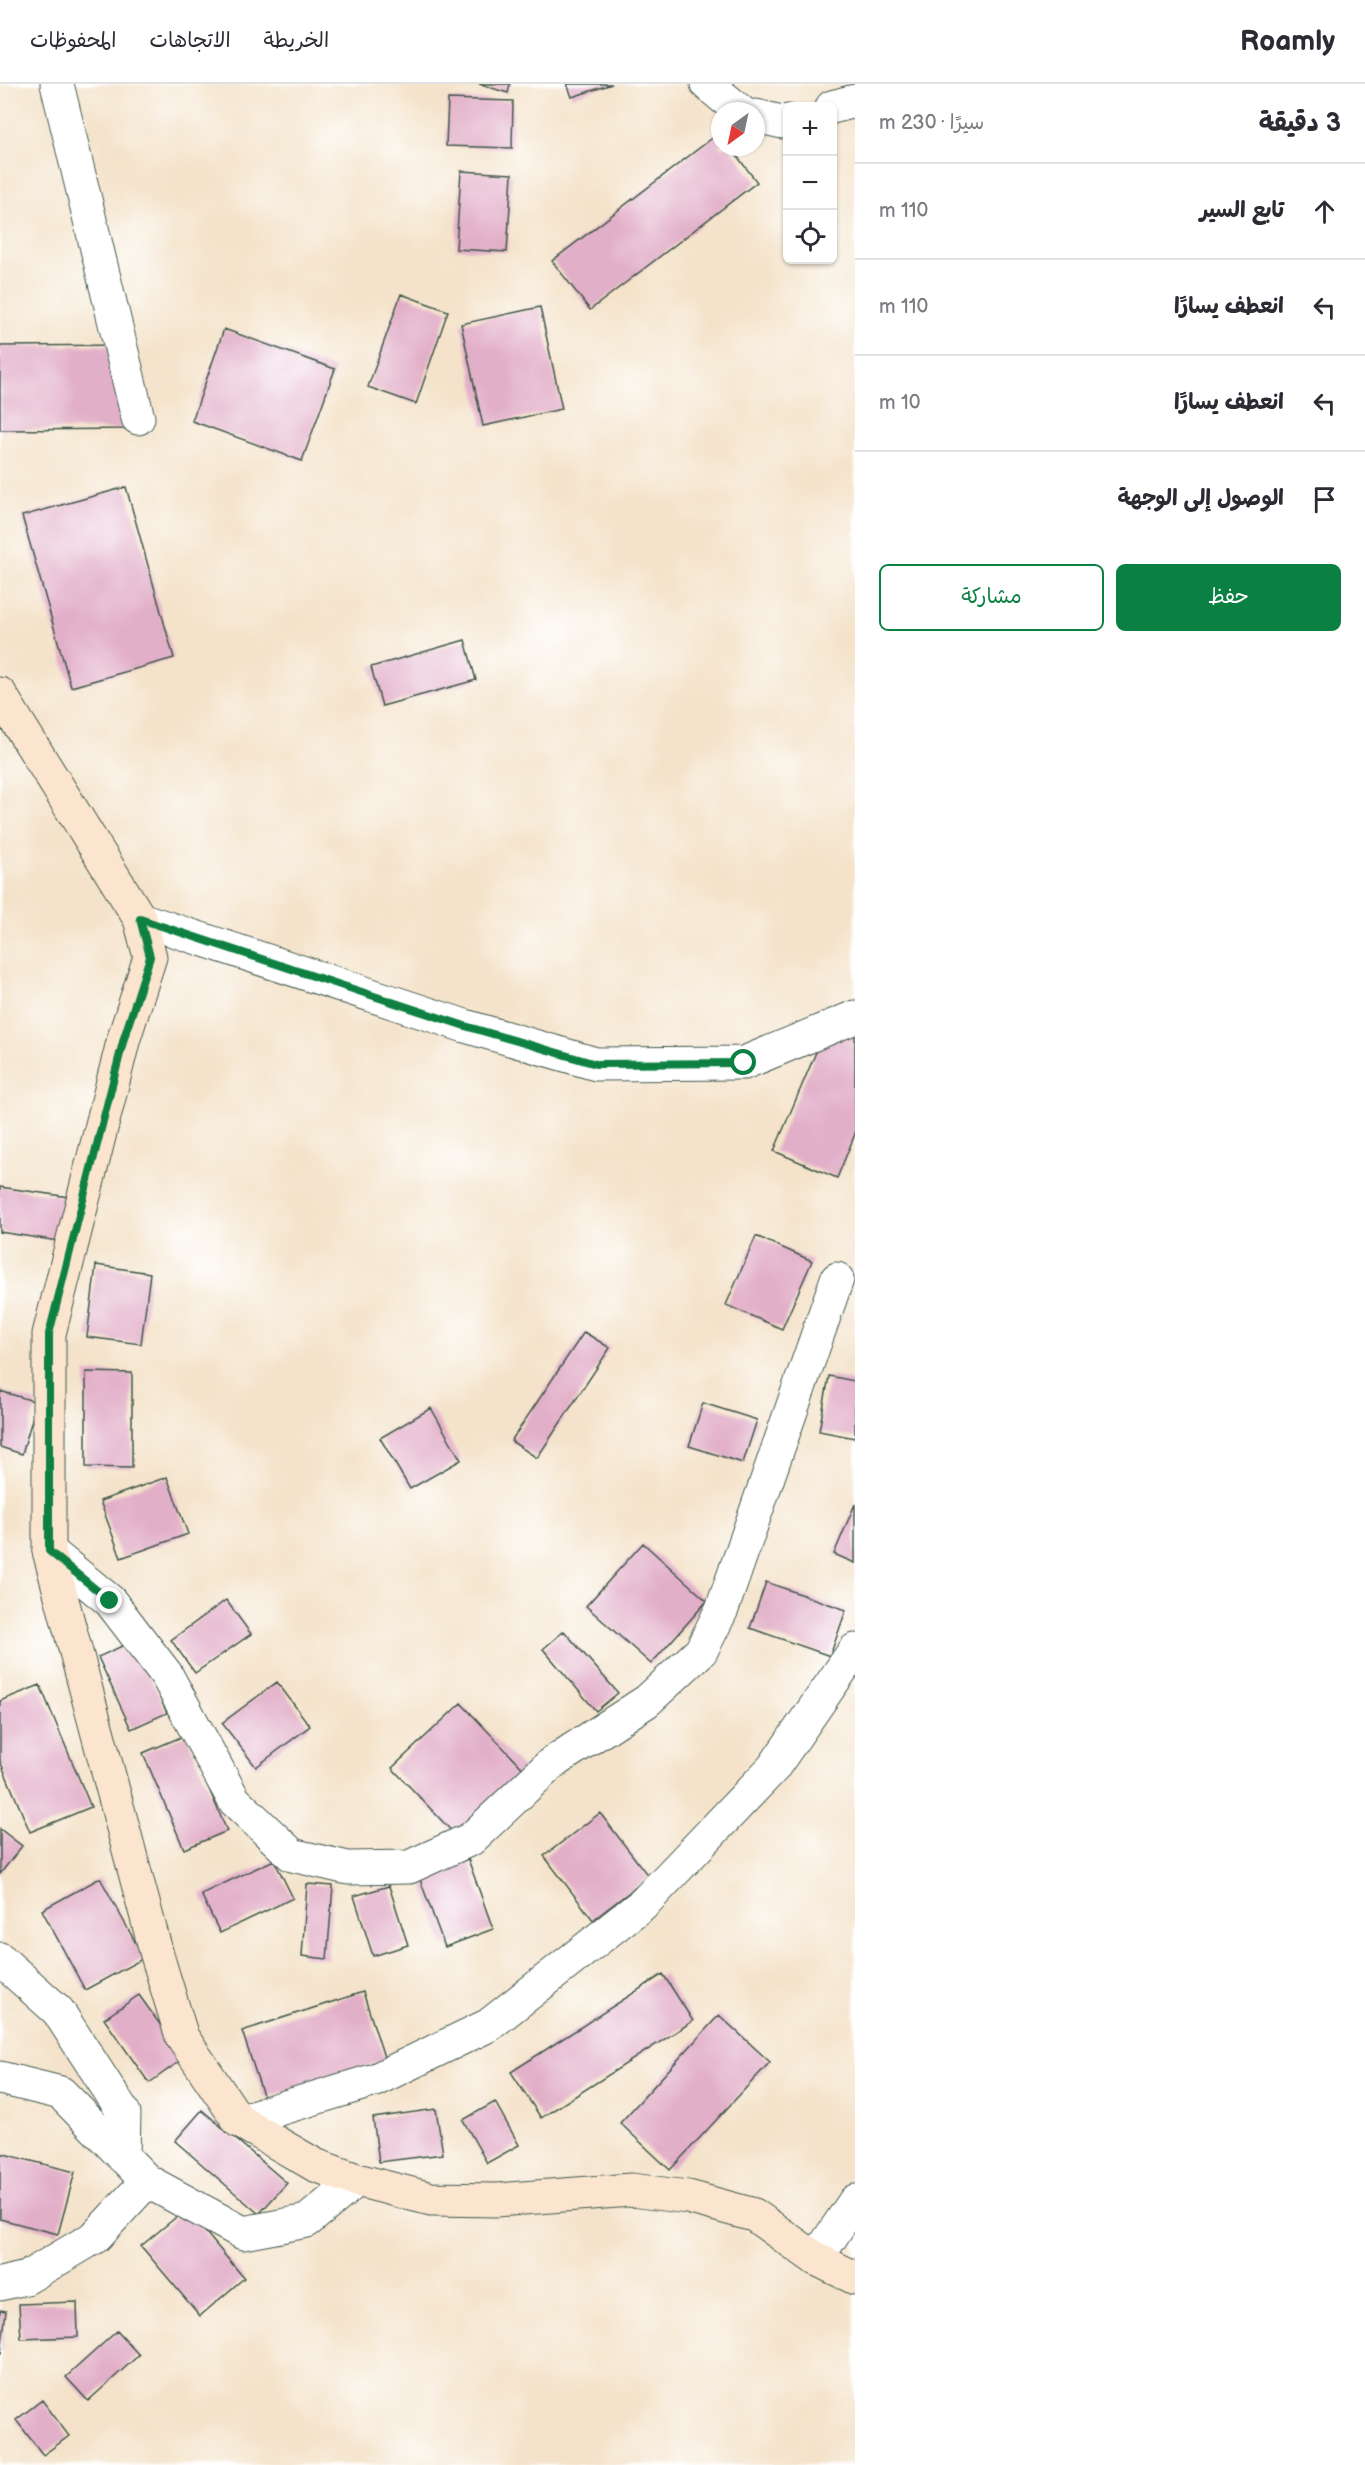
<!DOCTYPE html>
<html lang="ar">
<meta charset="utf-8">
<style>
:root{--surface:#fff;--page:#f2f2f3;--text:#2b2b33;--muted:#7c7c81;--line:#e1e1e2;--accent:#0b8043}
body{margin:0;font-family:"Balsamiq Sans","Playpen Sans Arabic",sans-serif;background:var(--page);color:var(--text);direction:rtl}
.controls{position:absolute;right:18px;top:18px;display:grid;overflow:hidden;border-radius:9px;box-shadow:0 2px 4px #0004}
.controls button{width:54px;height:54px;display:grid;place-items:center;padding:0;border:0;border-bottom:2px solid var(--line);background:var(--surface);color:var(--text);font:30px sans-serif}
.compass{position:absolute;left:711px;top:18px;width:54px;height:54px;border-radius:50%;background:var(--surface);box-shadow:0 2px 4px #0004;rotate:213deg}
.stop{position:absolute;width:18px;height:18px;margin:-14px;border:4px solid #0b8043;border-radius:50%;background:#fff}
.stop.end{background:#0b8043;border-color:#fff;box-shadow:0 2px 6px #0008}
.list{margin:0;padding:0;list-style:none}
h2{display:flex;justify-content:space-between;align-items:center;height:78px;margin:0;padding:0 24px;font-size:26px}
h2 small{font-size:20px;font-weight:400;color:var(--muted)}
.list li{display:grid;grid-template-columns:39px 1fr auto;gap:18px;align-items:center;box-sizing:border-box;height:96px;padding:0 24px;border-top:2px solid var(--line)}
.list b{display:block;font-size:22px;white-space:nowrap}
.list em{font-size:20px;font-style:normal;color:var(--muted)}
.actions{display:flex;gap:12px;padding:18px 24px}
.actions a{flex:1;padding:14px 0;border:2px solid var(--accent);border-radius:9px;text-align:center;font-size:21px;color:var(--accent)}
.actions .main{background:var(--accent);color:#fff}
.icon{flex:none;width:33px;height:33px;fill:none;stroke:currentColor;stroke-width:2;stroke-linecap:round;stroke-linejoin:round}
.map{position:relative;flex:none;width:855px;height:2381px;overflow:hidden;direction:ltr}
header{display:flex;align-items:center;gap:36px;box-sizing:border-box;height:84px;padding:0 30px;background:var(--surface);border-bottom:2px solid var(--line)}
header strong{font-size:28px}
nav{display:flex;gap:33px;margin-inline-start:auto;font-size:21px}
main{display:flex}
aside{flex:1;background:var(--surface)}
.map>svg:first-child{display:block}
.building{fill:#e2afc8}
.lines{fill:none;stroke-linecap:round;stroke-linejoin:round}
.street-casing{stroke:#3f564a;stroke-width:35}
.secondary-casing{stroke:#3f564a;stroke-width:35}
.street{stroke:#fff;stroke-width:33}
.secondary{stroke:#fbe5cf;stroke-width:33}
.route{stroke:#0b8043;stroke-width:8}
</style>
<header>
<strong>Roamly</strong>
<nav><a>الخريطة</a><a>الاتجاهات</a><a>المحفوظات</a></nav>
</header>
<main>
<aside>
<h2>3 دقيقة<small>سيرًا · 230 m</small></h2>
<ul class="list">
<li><svg class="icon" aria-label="ahead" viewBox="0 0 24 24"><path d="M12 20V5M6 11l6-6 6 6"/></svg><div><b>تابع السير</b></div><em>110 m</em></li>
<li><svg class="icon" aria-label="left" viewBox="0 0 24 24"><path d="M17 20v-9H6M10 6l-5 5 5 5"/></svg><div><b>انعطف يسارًا</b></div><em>110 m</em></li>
<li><svg class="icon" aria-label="left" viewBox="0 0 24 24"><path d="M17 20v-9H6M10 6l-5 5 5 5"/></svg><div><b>انعطف يسارًا</b></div><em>10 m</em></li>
<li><svg class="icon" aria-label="arrive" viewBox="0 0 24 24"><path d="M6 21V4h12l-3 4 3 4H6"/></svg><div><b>الوصول إلى الوجهة</b></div></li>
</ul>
<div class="actions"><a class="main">حفظ</a><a>مشاركة</a></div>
</aside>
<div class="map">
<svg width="855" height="2381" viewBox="0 0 855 2381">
<rect width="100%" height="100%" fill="#fff"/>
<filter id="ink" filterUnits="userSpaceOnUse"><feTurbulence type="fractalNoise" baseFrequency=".0167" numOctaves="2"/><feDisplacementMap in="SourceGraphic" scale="12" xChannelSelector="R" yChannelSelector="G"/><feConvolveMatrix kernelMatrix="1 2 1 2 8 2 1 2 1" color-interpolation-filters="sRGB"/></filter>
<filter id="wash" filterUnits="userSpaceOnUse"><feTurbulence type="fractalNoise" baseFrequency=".008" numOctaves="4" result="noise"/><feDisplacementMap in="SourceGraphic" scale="24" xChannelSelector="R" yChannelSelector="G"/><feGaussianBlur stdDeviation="1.35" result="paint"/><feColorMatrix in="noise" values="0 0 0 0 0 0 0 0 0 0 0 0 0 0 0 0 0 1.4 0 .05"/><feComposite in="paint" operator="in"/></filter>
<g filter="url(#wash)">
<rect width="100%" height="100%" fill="#f4e3ca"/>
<g id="blocks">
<!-- building -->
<path class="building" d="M479,0H510L508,9Z
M567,0H612L572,13Z
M448,15L513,17L512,64L446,62Z
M719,49L720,63H730L757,98L590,226L552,177Z
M461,87L512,90L507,168L456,165Z
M401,210L448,227L416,320L368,303Z
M540,223L562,325L483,342L461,240Z
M224,245L335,285L302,377L192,337Z
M134,261V345L0,346V262Z
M126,403L174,574L71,603L22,432Z
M465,556L476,596L382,622L371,583Z
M831,933L855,943V1050L837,1094L774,1067Z
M0,1103L76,1114L71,1159L0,1148Z
M756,1152L812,1177L782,1245L726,1221Z
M96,1181L150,1189L141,1260L87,1253Z
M584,1248L610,1264L537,1374L511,1357Z
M86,1288L132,1289V1384L86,1383Z
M829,1292L855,1297V1354L819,1347Z
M0,1307L37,1318L22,1370L0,1363Z
M703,1319L757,1336L743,1379L689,1362Z
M431,1324L461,1376L410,1405L380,1354Z
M167,1393L188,1450L121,1474L100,1417Z
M855,1420V1479L834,1470Z
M643,1459L707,1517L651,1580L586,1522Z
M766,1498L846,1526L830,1572L750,1544Z
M226,1516L251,1550L195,1589L171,1556Z
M564,1547L618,1609L596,1627L543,1565Z
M133,1557L167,1629L131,1645L98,1573Z
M277,1598L310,1642L256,1683L222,1639Z
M40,1601L91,1723L30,1748L0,1677V1617Z
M461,1619L530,1692L461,1757L392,1684Z
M186,1651L227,1747L184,1765L143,1669Z
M600,1729L649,1793L593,1836L544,1772Z
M0,1745L22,1762L0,1790Z
M468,1775L493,1845L445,1863L419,1793Z
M274,1776L293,1814L220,1849L201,1810Z
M100,1794L144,1874L85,1906L42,1826Z
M307,1800L333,1802L327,1875L302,1872Z
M389,1802L408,1861L373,1872L354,1812Z
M663,1890L693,1937L541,2034L511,1988Z
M363,1908L385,1976L264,2014L242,1947Z
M139,1911L184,1974L149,1999L104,1935Z
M719,1931L770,1978L670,2086L620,2039Z
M495,2018L519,2061L487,2079L463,2036Z
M436,2025L443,2070L379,2078L373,2034Z
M202,2026L287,2099L259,2130L175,2057Z
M0,2069L75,2088L58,2150L0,2135Z
M186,2125L244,2194L200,2232L141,2162Z
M77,2218L78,2253L21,2255L19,2220Z
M0,2226L6,2227L1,2269H0Z
M117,2247L139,2271L88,2317L66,2293Z
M42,2316L69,2352L43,2371L16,2336Z"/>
</g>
</g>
<g filter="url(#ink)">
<use href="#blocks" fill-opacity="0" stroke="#3f564a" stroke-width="1.5"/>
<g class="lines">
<defs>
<path id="street" d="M57,0L138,334
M707,0L740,27
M832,23L855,17
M756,32L782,38L788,37
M140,835L465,942L596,980L744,979L855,933
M49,1467L110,1517L166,1590L234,1716L292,1771L348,1784L409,1783L471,1755L552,1679L647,1617L701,1567L722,1525L837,1195
M0,1875L58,1927L124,2029L123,2073
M0,1994L61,2009L147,2097L243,2149L307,2137L357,2096
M239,2037L375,1996L489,1941L644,1819L773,1684L855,1566
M816,2175L855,2117
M0,2200L26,2194L95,2153L147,2097"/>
<path id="secondary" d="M0,610L140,835L150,873L124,954L49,1250V1467L157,1871L182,1953L239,2037L315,2081L357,2096L431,2115L496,2116L631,2106L688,2113L754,2131L816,2175L855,2194"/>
</defs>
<!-- street casing -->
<use href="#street" class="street-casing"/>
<!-- secondary casing -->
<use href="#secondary" class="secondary-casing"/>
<!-- street -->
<use href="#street" class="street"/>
<!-- secondary -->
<use href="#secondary" class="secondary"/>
</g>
</g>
<g class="lines" filter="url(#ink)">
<!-- route -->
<path class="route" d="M110,1517L49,1467V1250L124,954L150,873L140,835L465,942L596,980L744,979"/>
</g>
</svg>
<div class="controls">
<button>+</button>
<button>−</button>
<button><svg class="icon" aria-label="locate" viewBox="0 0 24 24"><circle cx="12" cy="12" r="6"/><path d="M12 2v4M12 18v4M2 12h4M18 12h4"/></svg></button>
</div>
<svg class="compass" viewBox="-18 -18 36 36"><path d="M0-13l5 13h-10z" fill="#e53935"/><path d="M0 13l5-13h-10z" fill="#7c7c81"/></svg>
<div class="stop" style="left:744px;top:979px"></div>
<div class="stop end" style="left:110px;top:1517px"></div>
</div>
</main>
